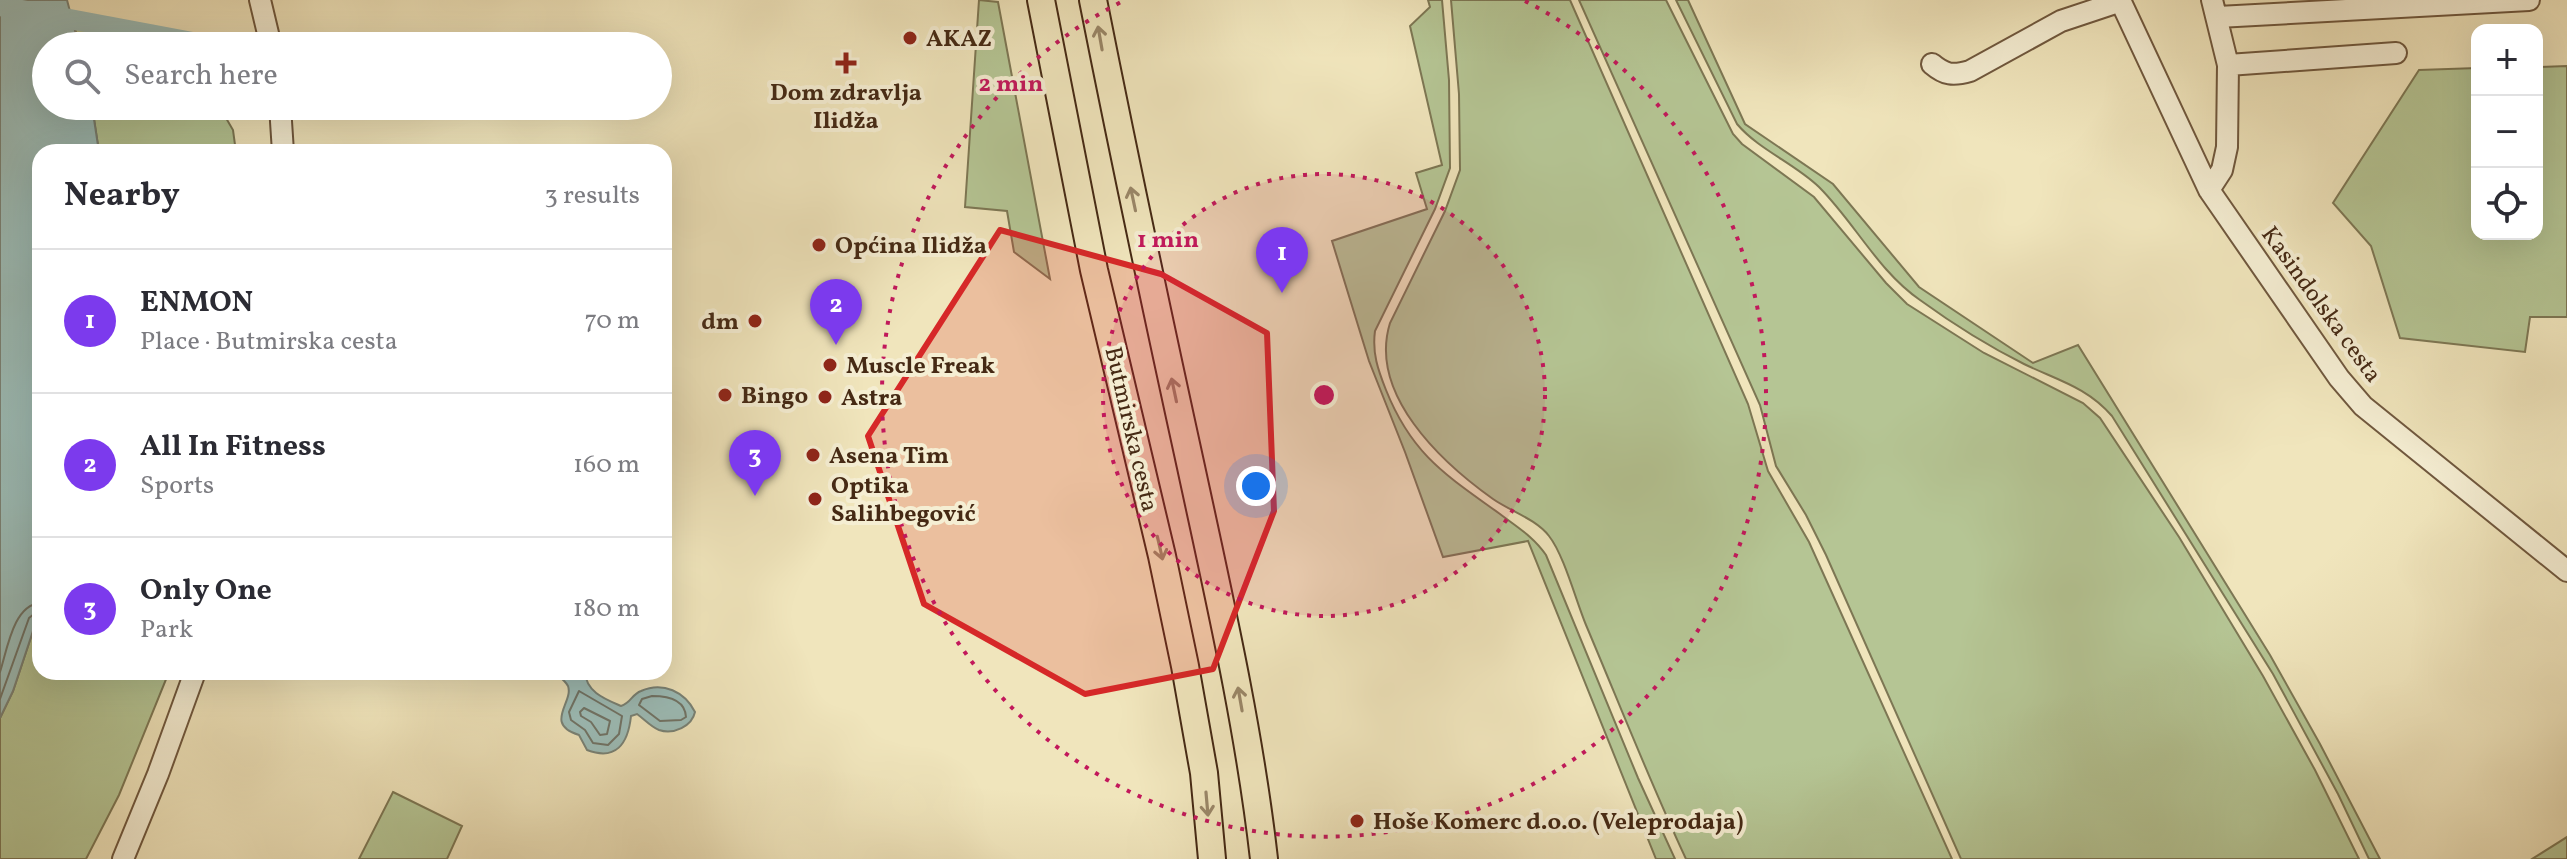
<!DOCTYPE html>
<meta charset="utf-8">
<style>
:root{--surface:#fff;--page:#f2f2f3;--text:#2b2b33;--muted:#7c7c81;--line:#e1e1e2;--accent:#7c3aed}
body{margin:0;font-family:Vollkorn,serif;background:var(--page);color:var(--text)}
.controls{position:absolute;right:24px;top:24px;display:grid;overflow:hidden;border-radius:16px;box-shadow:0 8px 32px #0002}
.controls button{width:72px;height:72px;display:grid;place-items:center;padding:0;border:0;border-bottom:2px solid var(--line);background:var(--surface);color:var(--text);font:40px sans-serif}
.you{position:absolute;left:1256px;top:486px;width:28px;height:28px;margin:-20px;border:6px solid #fff;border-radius:50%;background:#1a73e8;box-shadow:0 0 0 12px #1a73e833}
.badge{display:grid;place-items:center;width:52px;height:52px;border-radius:50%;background:var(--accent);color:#fff;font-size:26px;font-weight:700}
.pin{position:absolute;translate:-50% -66px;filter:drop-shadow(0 2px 4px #0008)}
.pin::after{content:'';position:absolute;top:42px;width:28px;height:24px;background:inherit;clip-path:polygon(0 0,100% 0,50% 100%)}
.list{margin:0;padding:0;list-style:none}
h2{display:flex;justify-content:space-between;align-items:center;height:104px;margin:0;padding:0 32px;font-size:34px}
h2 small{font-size:26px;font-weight:400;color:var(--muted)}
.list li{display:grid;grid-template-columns:52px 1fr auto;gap:24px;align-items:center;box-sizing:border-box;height:144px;padding:0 32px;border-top:2px solid var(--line)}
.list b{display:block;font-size:30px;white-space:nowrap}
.list p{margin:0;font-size:26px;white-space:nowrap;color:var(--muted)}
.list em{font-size:26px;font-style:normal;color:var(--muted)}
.icon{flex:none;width:44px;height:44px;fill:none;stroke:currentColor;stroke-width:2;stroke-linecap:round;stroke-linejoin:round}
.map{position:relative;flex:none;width:2567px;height:859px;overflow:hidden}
.search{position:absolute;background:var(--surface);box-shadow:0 8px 32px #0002;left:32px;top:32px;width:640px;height:88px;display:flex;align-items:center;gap:20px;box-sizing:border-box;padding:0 28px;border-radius:44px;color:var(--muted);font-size:30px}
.panel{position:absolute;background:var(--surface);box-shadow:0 8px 32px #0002;left:32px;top:144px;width:640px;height:536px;border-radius:24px}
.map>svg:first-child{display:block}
.green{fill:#b5c594;stroke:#7d7754;stroke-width:2}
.water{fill:#9cbdb8;stroke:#798276;stroke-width:2}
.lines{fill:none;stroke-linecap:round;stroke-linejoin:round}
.shore{stroke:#707366;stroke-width:2}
.canal{stroke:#9cbdb8;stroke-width:20}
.minor-casing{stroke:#70583e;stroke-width:24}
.major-casing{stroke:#452914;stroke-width:30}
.minor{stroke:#f5eed3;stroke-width:20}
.major{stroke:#f0e5bc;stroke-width:26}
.oneway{stroke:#9a8768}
.marked{fill:#d62828;fill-opacity:0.2;stroke:#d62828;stroke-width:6;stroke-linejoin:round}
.ring{fill:none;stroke:#c2185b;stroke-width:4;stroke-dasharray:4 8}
.poi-dot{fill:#8f2418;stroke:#f5eed3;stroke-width:3}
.labels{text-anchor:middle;stroke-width:8;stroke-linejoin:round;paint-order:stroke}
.poi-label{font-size:24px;font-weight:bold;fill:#452914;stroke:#f5eed3;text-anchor:start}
.street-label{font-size:24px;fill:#452914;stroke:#f5eed3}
.centre{fill:#c2185b;stroke:#f5eed3;stroke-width:4}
.ring-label{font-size:24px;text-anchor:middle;font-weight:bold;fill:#c2185b;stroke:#f5eed3;stroke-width:8;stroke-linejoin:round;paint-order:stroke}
</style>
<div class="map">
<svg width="2567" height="859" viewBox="0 0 2567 859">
<rect width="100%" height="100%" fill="#f0e5bc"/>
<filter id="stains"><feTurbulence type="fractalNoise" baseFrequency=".0025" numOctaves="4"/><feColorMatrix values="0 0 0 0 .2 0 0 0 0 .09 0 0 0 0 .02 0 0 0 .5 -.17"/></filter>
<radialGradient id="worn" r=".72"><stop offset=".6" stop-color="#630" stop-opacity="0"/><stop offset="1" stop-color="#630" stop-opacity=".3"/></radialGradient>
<!-- green -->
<path class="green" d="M979,0L998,2L1050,279L1014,252L1007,211L965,207Z
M1428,0H1442L1449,80L1450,168L1435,209L1375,331C1372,353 1378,370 1386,390C1412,455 1446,475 1500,514C1517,527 1534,537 1546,555L1638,778L1675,859H1656L1528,541L1443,557L1405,452L1369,361L1332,241L1427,209L1416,173L1442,165L1410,26L1430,7Z
M1451,0H1570L1748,404L1768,471L1809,542L1952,859H1686C1650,782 1619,703 1586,625C1576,601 1564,555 1549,536C1536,519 1510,511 1493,499C1441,462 1368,394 1390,323L1445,211L1460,170L1459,94Z
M1579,0H1666L1733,134L1742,144L1814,197L1886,283L1907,304L1984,353L2083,403L2100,418L2179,537L2263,676L2315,770L2359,859H1961L1826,555L1806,515L1776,466L1760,405Z
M1676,0H1688L1745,124L1833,184L1919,287L2033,363L2078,345L2270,655L2320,744L2380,859H2369L2338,794L2273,674L2112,416C2087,387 2057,380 2024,364C1988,346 1953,324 1920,300C1878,271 1855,223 1819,187C1794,163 1759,150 1737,124Z
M74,24L193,46H79Z
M2567,66V317H2530L2525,352L2400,338L2371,246L2333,203L2419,70L2477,68V234H2537V67Z
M92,106H219L233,130L236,152H99Z
M40,610V672H169L119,795L86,859H0V718L13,691Z
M393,792L462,826L447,859H359Z
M2567,837V859H2532Z"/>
<!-- water -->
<path class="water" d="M0,0H67L79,46H46V106H92L99,152H40V610L13,691L0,718Z
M554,672H585C586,692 605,699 621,706C631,703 632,694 641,691C663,681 685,692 695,712C692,726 674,735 659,730C651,727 644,719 637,714L631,716C628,744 616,761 587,750L579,735C543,724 574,702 568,686C565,680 558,676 554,672Z"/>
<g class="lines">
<!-- shore -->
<path class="shore" d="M0,672C7,651 13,605 40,603
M579,691L622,716L619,734L608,745L593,743L585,730L571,720L569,712Z
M652,696C667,696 685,699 686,717L681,720L660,721L639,705L642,699Z
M0,699L29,618L34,614L40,613
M584,708L610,721L607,734L600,735L591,722L581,716L580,712Z"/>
<!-- canal -->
<path class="canal" d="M0,6L214,46"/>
<defs>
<path id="minor" d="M260,0L271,46
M2120,0L2209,190L2339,378L2363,406L2567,571
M2218,17L2529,0
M1932,64C1945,75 1953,76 1970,71L2061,21L2121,1
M2228,65L2396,53
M280,106L283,152
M2209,190L2222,170L2227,147L2228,65L2212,0
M123,859L158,774L195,672"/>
<path id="major" d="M1041,0L1094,270L1162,556L1185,666L1204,773L1212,859
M1093,0C1124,156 1157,312 1191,467C1219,597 1249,727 1264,859"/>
</defs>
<!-- minor casing -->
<use href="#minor" class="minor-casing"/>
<!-- major casing -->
<use href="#major" class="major-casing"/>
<!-- minor -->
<use href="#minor" class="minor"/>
<!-- major -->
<use href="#major" class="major"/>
</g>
<!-- one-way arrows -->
<defs><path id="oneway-shaft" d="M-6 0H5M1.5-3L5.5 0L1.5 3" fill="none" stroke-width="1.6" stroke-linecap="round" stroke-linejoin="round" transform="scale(2)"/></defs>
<g class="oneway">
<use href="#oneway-shaft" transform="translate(1100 38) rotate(-100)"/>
<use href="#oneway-shaft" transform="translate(1133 199) rotate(-102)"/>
<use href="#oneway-shaft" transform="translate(1174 390) rotate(-102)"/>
<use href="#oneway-shaft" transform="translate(1160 548) rotate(77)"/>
<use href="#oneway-shaft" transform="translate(1240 699) rotate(-100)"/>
<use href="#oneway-shaft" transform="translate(1207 804) rotate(85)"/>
</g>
<!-- marked area -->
<path class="marked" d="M1000,230L1161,274L1267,333L1274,511L1213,669L1085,694L924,604L868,436Z"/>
<!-- distance rings -->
<circle cx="1324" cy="395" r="221" fill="#c2185b" fill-opacity=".12"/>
<g class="ring">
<circle cx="1324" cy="395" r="221"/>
<path d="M1525 1A442 442 0 1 1 1123 1"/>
</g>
<!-- markers -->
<g class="poi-dot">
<circle cx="910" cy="38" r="8"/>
<path d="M842 51h8v8h8v8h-8v8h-8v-8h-8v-8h8z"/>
<circle cx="819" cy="245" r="8"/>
<circle cx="755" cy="321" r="8"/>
<circle cx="830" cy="365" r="8"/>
<circle cx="725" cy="395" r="8"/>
<circle cx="825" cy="397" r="8"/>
<circle cx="813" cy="455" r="8"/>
<circle cx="815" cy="499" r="8"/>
<circle cx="1357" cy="821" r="8"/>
</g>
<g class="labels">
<!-- poi labels -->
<g class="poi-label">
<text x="926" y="46">AKAZ</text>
<text x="846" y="100" text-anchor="middle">Dom zdravlja<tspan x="846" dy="28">Ilidža</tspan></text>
<text x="835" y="253">Općina Ilidža</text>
<text x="739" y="329" text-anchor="end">dm</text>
<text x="846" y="373">Muscle Freak</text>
<text x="741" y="403">Bingo</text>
<text x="841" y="405">Astra</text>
<text x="829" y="463">Asena Tim</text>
<text x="831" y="493">Optika<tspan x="831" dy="28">Salihbegović</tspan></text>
<text x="1373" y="829">Hoše Komerc d.o.o. (Veleprodaja)</text>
</g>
<!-- street labels -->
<g class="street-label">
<text transform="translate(2322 304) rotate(54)" y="8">Kasindolska cesta</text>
<text transform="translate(1132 429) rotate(77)" y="8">Butmirska cesta</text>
</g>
</g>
<circle cx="1324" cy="395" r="12" class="centre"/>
<g class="ring-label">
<text x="1011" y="91">2 min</text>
<text x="1168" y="247">1 min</text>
</g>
<rect width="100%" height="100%" filter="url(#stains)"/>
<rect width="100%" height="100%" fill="url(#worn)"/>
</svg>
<div class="controls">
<button>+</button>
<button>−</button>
<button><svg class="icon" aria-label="locate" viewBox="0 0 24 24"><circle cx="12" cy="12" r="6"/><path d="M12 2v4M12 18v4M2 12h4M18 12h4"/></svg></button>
</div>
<div class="you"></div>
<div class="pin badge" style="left:1282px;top:293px">1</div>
<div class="pin badge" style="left:836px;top:345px">2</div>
<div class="pin badge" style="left:755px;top:496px">3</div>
<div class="search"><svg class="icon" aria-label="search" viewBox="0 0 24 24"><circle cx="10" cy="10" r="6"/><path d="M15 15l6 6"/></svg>Search here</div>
<section class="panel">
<h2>Nearby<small>3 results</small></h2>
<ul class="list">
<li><span class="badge">1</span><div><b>ENMON</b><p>Place · Butmirska cesta</p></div><em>70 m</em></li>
<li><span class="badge">2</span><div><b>All In Fitness</b><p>Sports</p></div><em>160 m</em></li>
<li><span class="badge">3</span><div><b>Only One</b><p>Park</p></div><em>180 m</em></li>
</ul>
</section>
</div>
